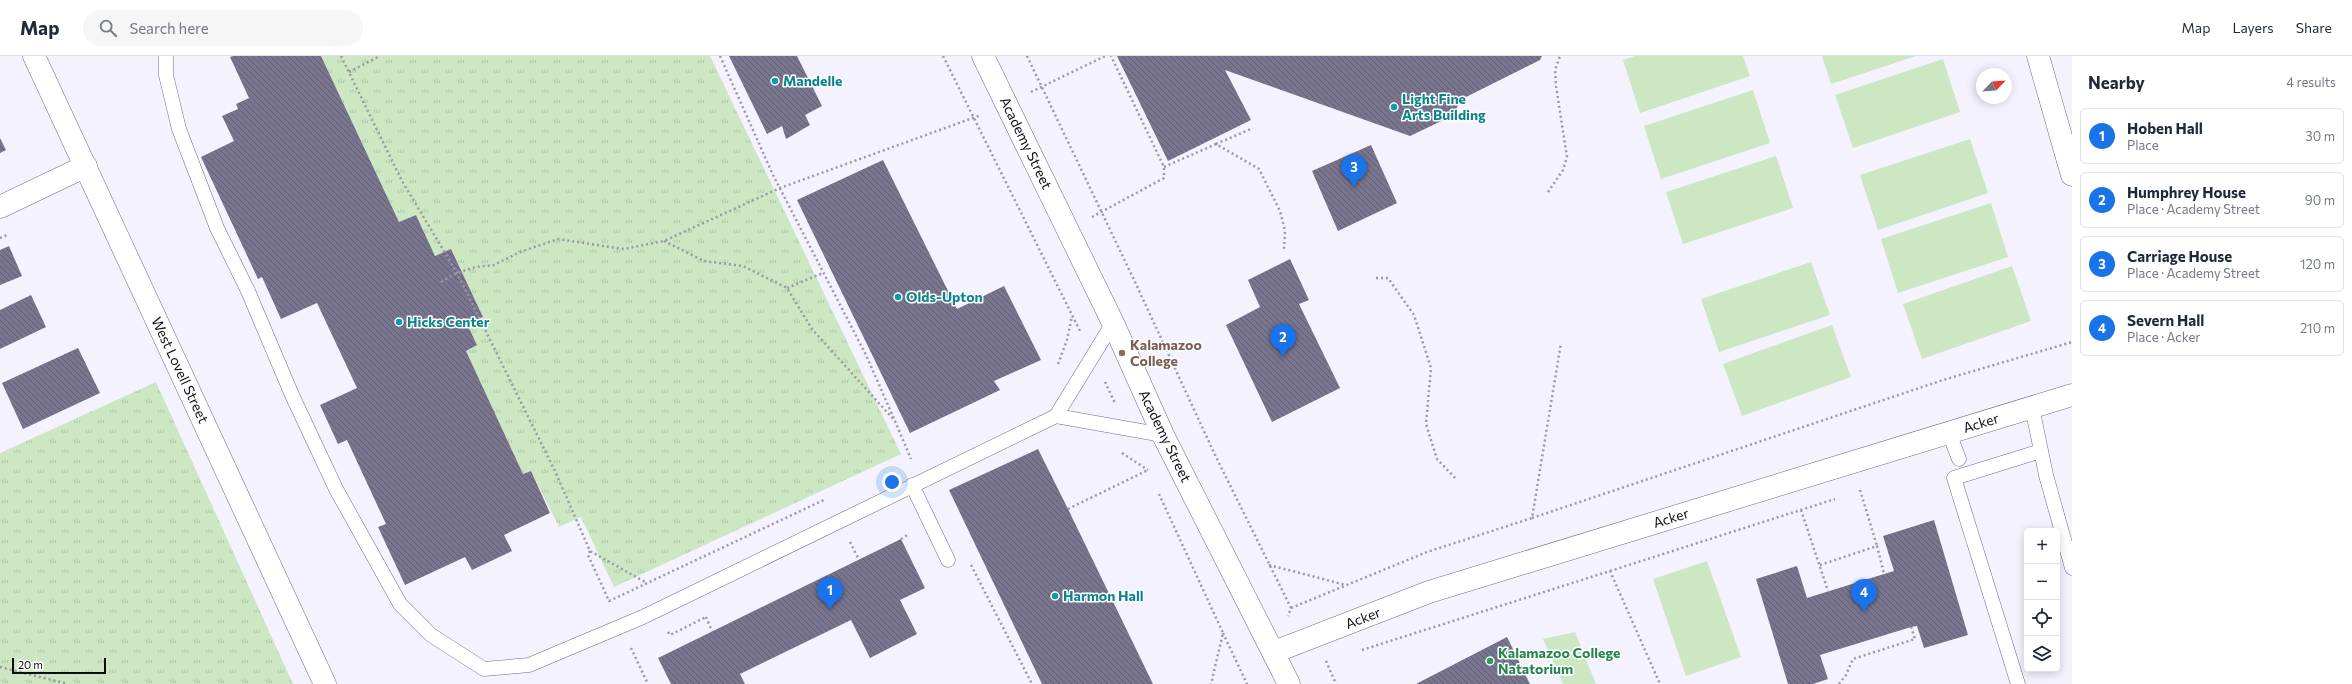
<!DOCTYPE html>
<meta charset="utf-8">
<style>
:root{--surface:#fff;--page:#f6f6f7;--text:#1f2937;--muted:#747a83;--line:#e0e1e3;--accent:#1a73e8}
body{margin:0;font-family:Commissioner,sans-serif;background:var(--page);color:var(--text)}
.controls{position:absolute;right:12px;bottom:12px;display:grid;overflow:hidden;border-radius:6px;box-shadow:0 2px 10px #0003}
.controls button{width:36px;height:36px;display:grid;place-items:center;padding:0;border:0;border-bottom:1px solid var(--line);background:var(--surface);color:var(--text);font:20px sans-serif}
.compass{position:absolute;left:1976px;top:12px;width:36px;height:36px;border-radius:50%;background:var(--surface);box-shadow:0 2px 10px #0003;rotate:65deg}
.scale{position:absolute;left:12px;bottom:10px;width:94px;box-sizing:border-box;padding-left:4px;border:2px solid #0e0c16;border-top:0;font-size:11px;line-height:14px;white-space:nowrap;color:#0e0c16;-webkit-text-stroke:3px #fff;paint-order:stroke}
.you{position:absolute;left:892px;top:426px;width:14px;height:14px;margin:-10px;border:3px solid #fff;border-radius:50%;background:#1a73e8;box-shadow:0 0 0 6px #1a73e833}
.badge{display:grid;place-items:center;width:26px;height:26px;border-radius:50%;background:var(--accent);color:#fff;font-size:13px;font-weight:700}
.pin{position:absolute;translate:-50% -33px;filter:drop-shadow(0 1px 2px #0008)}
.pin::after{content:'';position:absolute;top:21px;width:14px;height:12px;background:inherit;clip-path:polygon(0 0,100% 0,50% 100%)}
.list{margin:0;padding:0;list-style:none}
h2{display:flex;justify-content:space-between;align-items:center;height:52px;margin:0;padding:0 16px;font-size:17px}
h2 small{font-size:13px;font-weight:400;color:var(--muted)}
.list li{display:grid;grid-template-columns:26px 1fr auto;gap:12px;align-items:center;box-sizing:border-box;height:56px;margin:0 8px 8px;padding:0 8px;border:1px solid var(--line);border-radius:6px}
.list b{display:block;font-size:15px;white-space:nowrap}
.list p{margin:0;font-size:13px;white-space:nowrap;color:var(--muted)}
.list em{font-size:13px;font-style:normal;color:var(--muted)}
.icon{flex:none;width:22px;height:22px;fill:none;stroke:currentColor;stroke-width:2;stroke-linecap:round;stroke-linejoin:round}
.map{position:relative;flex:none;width:2072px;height:628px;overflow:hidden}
header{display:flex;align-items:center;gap:24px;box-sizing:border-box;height:56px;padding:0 20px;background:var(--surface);border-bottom:1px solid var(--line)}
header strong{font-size:19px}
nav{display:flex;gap:22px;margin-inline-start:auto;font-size:14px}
.search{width:280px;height:36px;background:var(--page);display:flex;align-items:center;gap:10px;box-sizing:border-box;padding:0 14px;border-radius:22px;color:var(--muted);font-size:15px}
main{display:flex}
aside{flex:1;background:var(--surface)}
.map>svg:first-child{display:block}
.grass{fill:url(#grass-tufts)}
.pitch{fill:#cce7c2}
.building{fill:url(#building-back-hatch)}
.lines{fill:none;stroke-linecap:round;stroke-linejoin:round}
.service-casing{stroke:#6f6b84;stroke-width:15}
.minor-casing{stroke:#6f6b84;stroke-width:23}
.primary-casing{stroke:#6f6b84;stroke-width:23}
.path{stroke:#9a98a4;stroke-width:2.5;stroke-dasharray:2 3;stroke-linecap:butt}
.service{stroke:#fff;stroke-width:14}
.minor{stroke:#fff;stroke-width:22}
.primary{stroke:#fff;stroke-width:22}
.culture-dot{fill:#0f9aa8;stroke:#fff;stroke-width:1.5}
.education-dot{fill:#8d6e63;stroke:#fff;stroke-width:1.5}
.leisure-dot{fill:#2e9e5b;stroke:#fff;stroke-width:1.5}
.labels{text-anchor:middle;stroke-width:3;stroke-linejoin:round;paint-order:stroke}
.culture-label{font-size:14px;font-weight:bold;fill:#0d838f;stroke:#fff;text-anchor:start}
.street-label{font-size:14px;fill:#0e0c16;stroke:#fff}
.education-label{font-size:14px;font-weight:bold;fill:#785e54;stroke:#fff;text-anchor:start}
.leisure-label{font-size:14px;font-weight:bold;fill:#27864d;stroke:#fff;text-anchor:start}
</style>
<header>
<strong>Map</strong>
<div class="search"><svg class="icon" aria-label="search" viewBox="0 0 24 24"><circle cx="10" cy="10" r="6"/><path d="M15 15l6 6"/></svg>Search here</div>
<nav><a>Map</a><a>Layers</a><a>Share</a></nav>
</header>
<main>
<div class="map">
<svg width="2072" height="628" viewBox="0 0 2072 628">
<defs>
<pattern id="grass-tufts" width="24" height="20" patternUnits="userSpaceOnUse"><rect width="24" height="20" fill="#cce7c2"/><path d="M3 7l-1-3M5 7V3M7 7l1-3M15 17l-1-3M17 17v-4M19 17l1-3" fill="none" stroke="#aec5a6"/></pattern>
<pattern id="building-back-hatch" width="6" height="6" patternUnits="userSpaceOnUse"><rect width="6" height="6" fill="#7a758f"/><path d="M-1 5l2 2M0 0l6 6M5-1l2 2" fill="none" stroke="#625e74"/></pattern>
</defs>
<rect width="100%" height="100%" fill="#f4f2fe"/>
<!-- grass -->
<path class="grass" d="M321,0H710L901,398L614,531L581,461L559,471L531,415L523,418L466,295L477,289L467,268L483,261L451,193L435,200L416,159L399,166Z
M156,326L293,628H0V397Z"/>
<!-- pitch -->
<path class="pitch" d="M1635,0H1743L1750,20L1640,57L1623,4Z
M1822,0H1916L1831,28Z
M1943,3L1960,56L1853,92L1835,39Z
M1753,34L1770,87L1661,123L1644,70Z
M1970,83L1988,137L1878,174L1860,119Z
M1776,100L1793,152L1683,188L1666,136Z
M1991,147L2008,201L1898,237L1881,183Z
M1811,206L1830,259L1719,296L1701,243Z
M2012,210L2031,265L1922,303L1903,248Z
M1832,269L1851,321L1742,360L1723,308Z
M1707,505L1741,601L1686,620L1653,523Z
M1575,576L1596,628H1563L1543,583Z"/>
<!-- building -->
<path class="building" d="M233,0H321L399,166L416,159L435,200L451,193L483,261L467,268L477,289L466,295L523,418L531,415L550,457L504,479L512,495L472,514L465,501L405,529L378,471L386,468L347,384L338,388L320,349L357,332L317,247L281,263L262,221L258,223L201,101L234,85L222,60L238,53L236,48L249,42L230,1Z
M729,0H797L822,50L805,59L810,69L786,83L782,70L767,78Z
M1117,0H1542L1540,4L1460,44L1454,59L1410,80L1225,14L1251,64L1168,105Z
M0,82L6,94L0,97Z
M1371,89L1397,147L1338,175L1312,115Z
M883,104L957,253L1004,230L1041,304L994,325L1000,334L910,377L797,144Z
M9,190L22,220L0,229V194Z
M1290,203L1309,244L1299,248L1340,332L1272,366L1226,269L1260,251L1248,224Z
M31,239L46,271L0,293V254Z
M78,292L100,337L23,373L2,327Z
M1038,393L1068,453L1153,628H1042L949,434Z
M1934,464L1968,579L1924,592L1917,570L1911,571L1820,599L1828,623L1813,628H1788L1756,523L1797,510L1807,542L1884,518L1894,515L1883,480Z
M901,483L925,532L900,544L917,578L870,602L851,564L740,618L745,628H671L658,602Z
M1507,581L1530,628H1416Z"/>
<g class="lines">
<defs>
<path id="service" d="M166,0V19L179,73L217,172L248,235L292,339L336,433L400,548L431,579L484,613L529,609L643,561L1056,360L1163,379
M2032,351L2046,419L2072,512
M1056,360L1113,267
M1949,377L1959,403
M912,429L948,504
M2018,628L1954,422L2041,395"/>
<path id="minor" d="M34,0L325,628
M983,0L1113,267L1163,379L1289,628
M0,151L86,110
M1274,596L1429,536L2072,339"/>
<path id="primary" d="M2038,0L2072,119"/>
</defs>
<!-- service casing -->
<use href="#service" class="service-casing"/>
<!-- minor casing -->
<use href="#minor" class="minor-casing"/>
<!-- primary casing -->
<use href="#primary" class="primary-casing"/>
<!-- path -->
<path class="path" d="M341,0L402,125L457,217L555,415L590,495L647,527
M720,0L773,119L866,299L895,365
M943,0L1080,275
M1027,0L1135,226L1216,401L1291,552L1288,560
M349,16L380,0
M1031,36L1105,0
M1216,88L1253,72
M1164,111L1216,88L1259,113L1280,155L1285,175L1284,193
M1548,136L1563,114L1567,101L1556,30L1555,14L1560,0
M1092,161L1164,122V111L1111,0
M0,182L7,179
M664,185L704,205L743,210L787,232L812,273L895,365L911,403
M1376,222H1388L1414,259L1431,312L1426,368L1437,403L1456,423
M441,226L457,217L476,211L494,209L520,196L558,183L624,193L664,185L780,132L981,59
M787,232L823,217
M1058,308L1067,284L1072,260
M1105,326L1115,347
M1122,397L1148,414
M1860,434L1877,490
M1159,438L1223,577L1211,628
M1068,453L1148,414
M1801,454L1828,535
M1532,462L1943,324L2072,286
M901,483L909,478
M850,486L859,504
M590,495L588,499L609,545L826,443
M971,509L1032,628
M1269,509L1346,529
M1820,509L1877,490L1884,518
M1610,515L1835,443
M1291,552L1427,496L1532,462L1561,287
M706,561L712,575
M668,576L670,579L706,561
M1223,577L1247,628
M631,592L648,628
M1362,594L1610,515L1660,628
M1326,605L1336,628
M0,611L68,628
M1839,628L1846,619L1853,603L1915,583L1911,571"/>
<!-- service -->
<use href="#service" class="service"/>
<!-- minor -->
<use href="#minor" class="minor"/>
<!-- primary -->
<use href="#primary" class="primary"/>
</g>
<!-- markers -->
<g class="culture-dot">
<circle cx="775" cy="25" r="4"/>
<circle cx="1394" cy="51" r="4"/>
<circle cx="898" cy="241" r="4"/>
<circle cx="399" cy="266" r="4"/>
<circle cx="1055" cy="540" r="4"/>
</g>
<circle class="education-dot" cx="1122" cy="297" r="4"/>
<circle class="leisure-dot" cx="1490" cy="605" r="4"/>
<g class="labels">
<!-- culture labels -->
<g class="culture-label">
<text x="783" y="30">Mandelle</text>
<text x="1402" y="48">Light Fine<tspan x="1402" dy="16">Arts Building</tspan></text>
<text x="906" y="246">Olds-Upton</text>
<text x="407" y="271">Hicks Center</text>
<text x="1063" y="545">Harmon Hall</text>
</g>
<!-- street labels -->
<g class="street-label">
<text transform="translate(1026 87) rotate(64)" y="5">Academy Street</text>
<text transform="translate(180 314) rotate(65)" y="5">West Lovell Street</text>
<text transform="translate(1981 367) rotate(-17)" y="5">Acker</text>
<text transform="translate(1165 380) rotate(64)" y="5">Academy Street</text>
<text transform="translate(1671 462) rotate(-17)" y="5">Acker</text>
<text transform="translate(1363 562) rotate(-21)" y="5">Acker</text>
</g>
<!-- education labels -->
<g class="education-label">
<text x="1130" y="294">Kalamazoo<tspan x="1130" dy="16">College</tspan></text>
</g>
<!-- leisure labels -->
<g class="leisure-label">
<text x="1498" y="602">Kalamazoo College<tspan x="1498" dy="16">Natatorium</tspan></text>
</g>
</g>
</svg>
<div class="controls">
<button>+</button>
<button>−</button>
<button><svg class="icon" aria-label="locate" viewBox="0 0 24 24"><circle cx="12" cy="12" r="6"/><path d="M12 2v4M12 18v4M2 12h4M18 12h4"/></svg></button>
<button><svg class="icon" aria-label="layers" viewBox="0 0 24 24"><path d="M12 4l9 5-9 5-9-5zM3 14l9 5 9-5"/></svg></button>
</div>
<svg class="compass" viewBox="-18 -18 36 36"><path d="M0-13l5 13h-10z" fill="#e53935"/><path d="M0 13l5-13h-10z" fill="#747a83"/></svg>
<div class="scale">20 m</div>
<div class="you"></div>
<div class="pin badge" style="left:830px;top:554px">1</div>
<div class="pin badge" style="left:1283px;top:301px">2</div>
<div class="pin badge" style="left:1354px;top:131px">3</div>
<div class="pin badge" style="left:1864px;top:556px">4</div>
</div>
<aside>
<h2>Nearby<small>4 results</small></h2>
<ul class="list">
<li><span class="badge">1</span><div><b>Hoben Hall</b><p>Place</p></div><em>30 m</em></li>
<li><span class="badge">2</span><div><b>Humphrey House</b><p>Place · Academy Street</p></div><em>90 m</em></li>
<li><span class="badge">3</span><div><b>Carriage House</b><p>Place · Academy Street</p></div><em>120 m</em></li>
<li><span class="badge">4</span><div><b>Severn Hall</b><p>Place · Acker</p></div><em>210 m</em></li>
</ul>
</aside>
</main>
